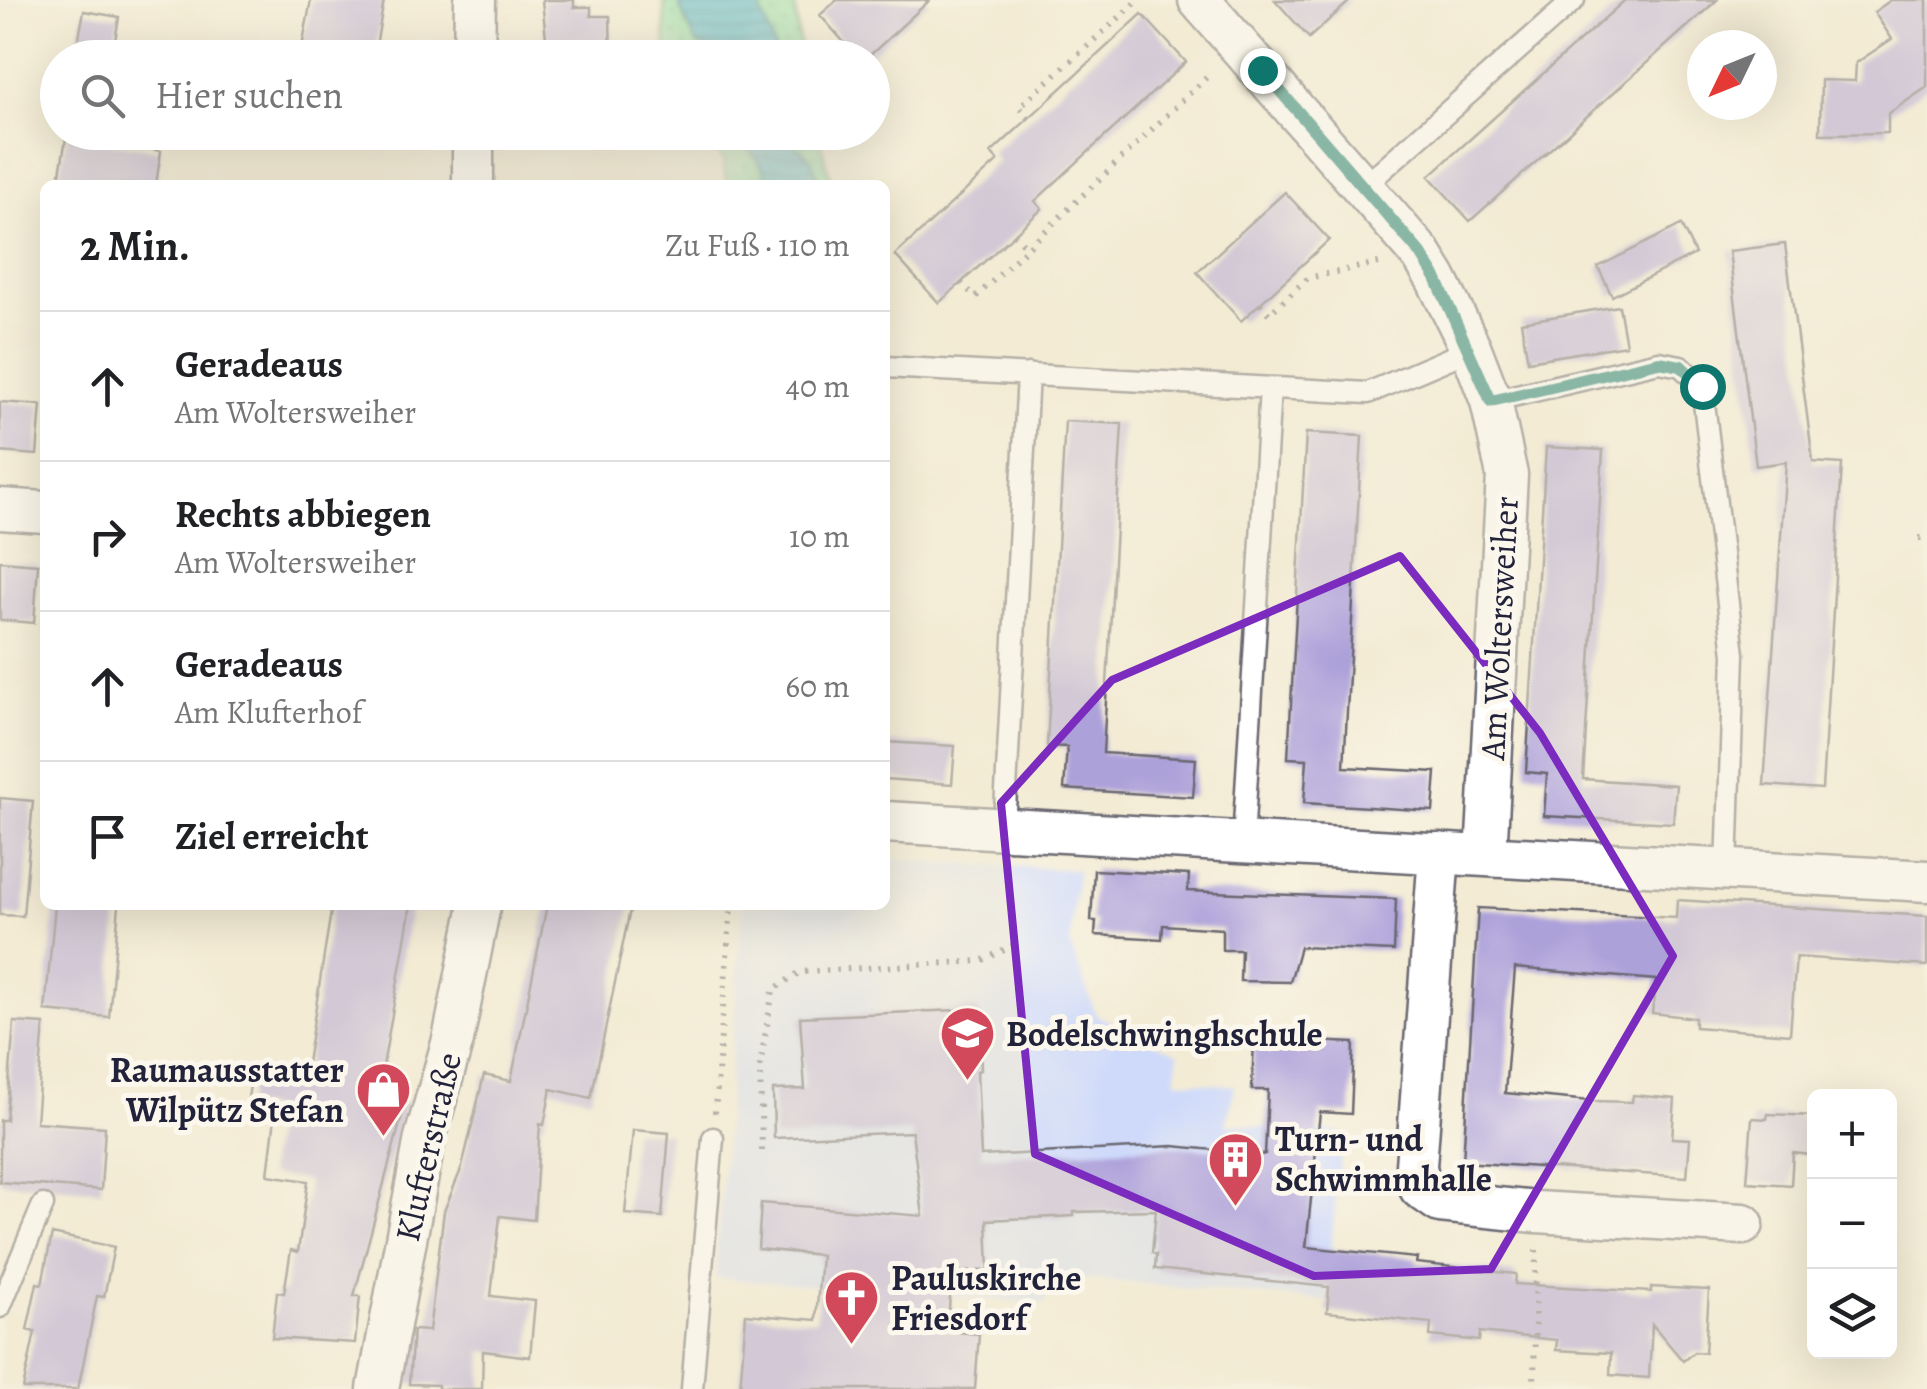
<!DOCTYPE html>
<html lang="de">
<meta charset="utf-8">
<style>
:root{--surface:#fff;--page:#f6f6f6;--text:#202124;--muted:#757577;--line:#e0e0e0}
body{margin:0;font-family:Alegreya,serif;background:var(--page);color:var(--text)}
.controls{position:absolute;right:30px;bottom:30px;display:grid;overflow:hidden;border-radius:15px;box-shadow:0 10px 40px #0002}
.controls button{width:90px;height:90px;display:grid;place-items:center;padding:0;border:0;border-bottom:2px solid var(--line);background:var(--surface);color:var(--text);font:50px sans-serif}
.compass{position:absolute;left:1687px;top:30px;width:90px;height:90px;border-radius:50%;background:var(--surface);box-shadow:0 10px 40px #0002;rotate:227deg}
.stop{position:absolute;width:30px;height:30px;margin:-22px;border:8px solid #0f766e;border-radius:50%;background:#fff}
.stop.end{background:#0f766e;border-color:#fff;box-shadow:0 2px 10px #0008}
.list{margin:0;padding:0;list-style:none}
h2{display:flex;justify-content:space-between;align-items:center;height:130px;margin:0;padding:0 40px;font-size:42px}
h2 small{font-size:32px;font-weight:400;color:var(--muted)}
.list li{display:grid;grid-template-columns:65px 1fr auto;gap:30px;align-items:center;box-sizing:border-box;height:150px;padding:0 40px;border-top:2px solid var(--line)}
.list b{display:block;font-size:38px;white-space:nowrap}
.list p{margin:0;font-size:32px;white-space:nowrap;color:var(--muted)}
.list em{font-size:32px;font-style:normal;color:var(--muted)}
.icon{flex:none;width:55px;height:55px;fill:none;stroke:currentColor;stroke-width:2;stroke-linecap:round;stroke-linejoin:round}
.map{position:relative;flex:none;width:1927px;height:1389px;overflow:hidden}
.search{position:absolute;background:var(--surface);box-shadow:0 10px 40px #0002;left:40px;top:40px;width:850px;height:110px;display:flex;align-items:center;gap:25px;box-sizing:border-box;padding:0 35px;border-radius:55px;color:var(--muted);font-size:38px}
.panel{position:absolute;background:var(--surface);box-shadow:0 10px 40px #0002;left:40px;top:180px;width:850px;height:730px;border-radius:15px}
.map>svg:first-child{display:block}
.built{fill:#cfdafa}
.park{fill:url(#park-dots);stroke:#54806e;stroke-width:2.5}
.water{fill:url(#water-rules);stroke:#396c84;stroke-width:2.5}
.building{fill:#ada1da}
.lines{fill:none;stroke-linecap:round;stroke-linejoin:round}
.service-casing{stroke:#6b6871;stroke-width:25}
.minor-casing{stroke:#6b6871;stroke-width:45}
.path{stroke:#6b6871;stroke-width:6;stroke-dasharray:2.5 8;stroke-linecap:butt}
.service{stroke:#fff;stroke-width:20}
.minor{stroke:#fff;stroke-width:40}
.route{stroke:#0f766e;stroke-width:12}
.marked{fill:none;stroke:#7b2cbf;stroke-width:8;stroke-linejoin:round}
.labels{text-anchor:middle;stroke-width:10;stroke-linejoin:round;paint-order:stroke}
.street-label{font-size:35px;fill:#22223b;stroke:#fbf7ec}
.poi-label{font-size:35px;font-weight:bold;fill:#22223b;stroke:#fbf7ec;text-anchor:start}
</style>
<div class="map">
<svg width="1927" height="1389" viewBox="0 0 1927 1389">
<defs>
<pattern id="park-dots" width="8" height="8" patternUnits="userSpaceOnUse" patternTransform="scale(2.5)"><rect width="8" height="8" fill="#85dda2"/><path d="M2 2h.1M6 6h.1" fill="none" stroke="#73bd8c" stroke-width="1.8" stroke-linecap="round"/></pattern>
<pattern id="water-rules" width="6" height="5" patternUnits="userSpaceOnUse" patternTransform="scale(2.5)"><rect width="6" height="5" fill="#50b7ce"/><path d="M0 2.5h6" fill="none" stroke="#4294a8"/></pattern>
</defs>
<rect width="100%" height="100%" fill="#fbf7ec"/>
<filter id="ink" filterUnits="userSpaceOnUse"><feTurbulence type="fractalNoise" baseFrequency=".01" numOctaves="2"/><feDisplacementMap in="SourceGraphic" scale="20" xChannelSelector="R" yChannelSelector="G"/><feConvolveMatrix kernelMatrix="1 2 1 2 8 2 1 2 1" color-interpolation-filters="sRGB"/></filter>
<filter id="wash" filterUnits="userSpaceOnUse"><feTurbulence type="fractalNoise" baseFrequency=".0048" numOctaves="4" result="noise"/><feDisplacementMap in="SourceGraphic" scale="40" xChannelSelector="R" yChannelSelector="G"/><feGaussianBlur stdDeviation="2.25" result="paint"/><feColorMatrix in="noise" values="0 0 0 0 0 0 0 0 0 0 0 0 0 0 0 0 0 1.4 0 .05"/><feComposite in="paint" operator="in"/></filter>
<g filter="url(#wash)">
<rect width="100%" height="100%" fill="#f3ebd4"/>
<!-- built -->
<path class="built" d="M885,859L1077,870L1070,944L1096,1015L1179,1054L1175,1080L1235,1086L1226,1124L1343,1133L1325,1301L1050,1275L1046,1304L715,1278L742,905H885Z"/>
<!-- park -->
<path class="park" d="M664,0H794L801,57H671L666,47Z
M708,133H818L832,185H727L723,159Z"/>
<!-- water -->
<path class="water" d="M681,0H757L778,57H726L713,49L697,45L680,8Z
M736,133H789L791,141L811,159L821,185H767C765,160 748,153 736,133Z"/>
<g id="blocks">
<!-- building -->
<path class="building" d="M311,0H384L374,58H300Z
M542,0H574V7H591V16H610L611,58H548Z
M837,0H930L867,58H858L820,15Z
M1275,0H1351L1309,38Z
M1625,0H1717L1470,221L1429,176Z
M1891,0H1927V87L1888,114V133L1820,134L1821,80L1855,81L1856,63L1892,39L1874,12Z
M84,11L119,17L112,58H75Z
M1142,14L1186,62L1035,201L1042,209L939,303L895,255L998,161L991,153Z
M67,132H103L102,141L161,151L156,185H96L59,179Z
M1285,192L1329,240L1241,321L1197,272Z
M1681,225L1695,254L1612,296L1598,267Z
M1785,244L1813,462L1842,464L1822,789L1764,785L1786,462L1756,466L1729,251Z
M1619,306L1626,345L1528,361L1521,322Z
M0,402L41,405L37,455L0,452Z
M1065,421L1122,424L1103,753L1196,759L1193,797L1064,789L1067,747L1047,746Z
M1306,433L1362,436L1344,767L1436,772L1433,811L1304,803L1307,759L1288,758Z
M1546,447L1603,450L1583,779L1676,785L1673,823L1544,816L1547,774L1526,772Z
M0,561L38,564L34,623L0,620Z
M885,742L955,746L952,784L885,779Z
M0,798L33,801L23,916L0,915Z
M1094,870L1189,875L1188,891L1396,899L1394,951L1300,947L1290,982L1240,981L1241,950H1222V929L1163,925L1162,939L1095,935L1096,921H1091Z
M1677,900L1927,916V966L1796,957L1790,1034L1695,1027V1018L1652,1013L1656,980L1515,968L1505,1093L1590,1101L1632,1102L1633,1095L1675,1099L1672,1138L1690,1139L1687,1177L1463,1162L1478,908L1676,918Z
M55,905H119L109,1017L45,1011Z
M332,905H411L378,1095L406,1100L354,1296H360L355,1343L272,1338L277,1292L284,1293L291,1250L298,1252L308,1181L268,1175L276,1109L247,1104L252,1073L304,1082Z
M547,905H631L591,1098L551,1089L544,1125L540,1124L534,1220L500,1216L491,1296L535,1301L530,1357L483,1351L482,1389H438V1385L409,1384L413,1330L429,1331L444,1211L462,1167L484,1075L511,1081Z
M979,1009L981,1070L977,1071L981,1156L1173,1146L1265,1155L1268,1090H1252L1254,1038L1354,1043L1351,1114L1320,1112L1306,1247L1417,1258L1416,1263L1516,1274L1515,1284L1651,1292V1287L1709,1290L1705,1353L1694,1352L1683,1361L1652,1324L1649,1378L1610,1375L1611,1353L1556,1350L1557,1340L1480,1332L1479,1341L1430,1336L1431,1323L1327,1312L1329,1287L1155,1269L1156,1254L1152,1253L1156,1210L1074,1212V1216L987,1220L989,1270L952,1273L947,1331L979,1334L975,1389H740L746,1314L816,1320L821,1255L758,1249L761,1203L923,1216L912,1132L774,1138L773,1090L805,1089L800,1017Z
M14,1022L44,1024L36,1122L105,1127L101,1190L0,1182V1120H6Z
M1768,1114L1813,1116L1811,1155L1793,1153L1791,1185L1747,1182L1752,1118L1767,1119Z
M633,1130L669,1133L662,1217L625,1214Z
M52,1234L114,1247L104,1297L97,1296L78,1389H23L35,1332L27,1330L37,1283L42,1284Z"/>
</g>
</g>
<g filter="url(#ink)">
<use href="#blocks" fill-opacity="0" stroke="#6b6871" stroke-width="2.5"/>
<g class="lines">
<defs>
<path id="service" d="M1364,186L1574,0
M885,367L1368,393L1471,349
M1491,401L1659,362L1681,366L1702,386L1734,654L1727,870
M1004,829L1028,374
M1243,842L1270,388
M0,1307L43,1205
M692,1389L713,1138"/>
<path id="minor" d="M1199,0L1421,254L1436,278L1471,349L1491,401L1507,475L1486,856
M474,58L475,0
M473,132V185
M0,509L45,512
M885,822L1927,881
M1439,853L1416,1166L1420,1188L1440,1202L1536,1212L1743,1224
M378,1389L425,1138L453,1040L480,905"/>
</defs>
<!-- service casing -->
<use href="#service" class="service-casing"/>
<!-- minor casing -->
<use href="#minor" class="minor-casing"/>
<!-- path -->
<path class="path" d="M1029,118L1019,107L1139,0
M1014,234L1028,249
M961,283L976,297L1211,73
M1260,304L1269,314L1308,278L1379,263
M1919,538H1927
M715,1113L731,905
M762,1151L760,1065L773,990L800,972L981,961L1019,943
M1534,1389L1536,1250"/>
<!-- service -->
<use href="#service" class="service"/>
<!-- minor -->
<use href="#minor" class="minor"/>
</g>
</g>
<g class="lines" filter="url(#ink)">
<!-- route -->
<path class="route" d="M1262,70L1421,254L1436,278L1491,401L1659,362L1681,366L1702,386"/>
</g>
<!-- marked area -->
<path d="M0 0H1927V1389H0ZM1400,556L1540,733L1673,956L1491,1269L1314,1276L1035,1154L1001,803L1112,680Z" fill="#f3ebd4" fill-opacity=".55" fill-rule="evenodd"/>
<path class="marked" d="M1400,556L1540,733L1673,956L1491,1269L1314,1276L1035,1154L1001,803L1112,680Z"/>
<!-- icons -->
<defs>
<symbol id="school-pin" viewBox="-11 -11 22 30"><path d="M0 17L-7.5 6A9.5 9.5 0 1 1 7.5 6Z" fill="#d1495b" stroke="#fbf7ec"/><path d="M0-5L7-2L0 1L-7-2ZM-4 1L0 2.5L4 1V4Q0 6-4 4Z" fill="#fff"/></symbol>
<symbol id="shop-pin" viewBox="-11 -11 22 30"><path d="M0 17L-7.5 6A9.5 9.5 0 1 1 7.5 6Z" fill="#d1495b" stroke="#fbf7ec"/><path d="M-5-2.5h2.3a2.7 3.5 0 0 1 5.4 0H5L5.5 6h-11ZM-1.5-2.5h3a1.5 2.3 0 0 0-3 0Z" fill="#fff"/></symbol>
<symbol id="building-pin" viewBox="-11 -11 22 30"><path d="M0 17L-7.5 6A9.5 9.5 0 1 1 7.5 6Z" fill="#d1495b" stroke="#fbf7ec"/><path d="M-4-6H4V6H1V3H-1V6H-4ZM-2.5-4.3h1.7v1.8h-1.7ZM.8-4.3h1.7v1.8H.8ZM-2.5-1h1.7V.8h-1.7ZM.8-1h1.7V.8H.8Z" fill="#fff"/></symbol>
<symbol id="church-pin" viewBox="-11 -11 22 30"><path d="M0 17L-7.5 6A9.5 9.5 0 1 1 7.5 6Z" fill="#d1495b" stroke="#fbf7ec"/><path d="M-1.2-6h2.4v3.5h3.3v2.4h-3.3V6h-2.4V-.1h-3.3v-2.4h3.3Z" fill="#fff"/></symbol>
</defs>
<g fill-rule="evenodd">
<use href="#school-pin" x="936" y="1002" width="63" height="86"/>
<use href="#shop-pin" x="352" y="1058" width="63" height="86"/>
<use href="#building-pin" x="1204" y="1128" width="63" height="86"/>
<use href="#church-pin" x="820" y="1266" width="63" height="86"/>
</g>
<g class="labels">
<!-- street labels -->
<g class="street-label">
<text transform="translate(1499 628) rotate(-87)" y="12">Am Woltersweiher</text>
<text transform="translate(428 1147) rotate(-77)" y="12">Klufterstraße</text>
</g>
<!-- poi labels -->
<g class="poi-label">
<text x="1006" y="1046">Bodelschwinghschule</text>
<text x="344" y="1082" text-anchor="end">Raumausstatter<tspan x="344" dy="40">Wilpütz Stefan</tspan></text>
<text x="1275" y="1151">Turn- und<tspan x="1275" dy="40">Schwimmhalle</tspan></text>
<text x="891" y="1290">Pauluskirche<tspan x="891" dy="40">Friesdorf</tspan></text>
</g>
</g>
</svg>
<div class="controls">
<button>+</button>
<button>−</button>
<button><svg class="icon" aria-label="layers" viewBox="0 0 24 24"><path d="M12 4l9 5-9 5-9-5zM3 14l9 5 9-5"/></svg></button>
</div>
<svg class="compass" viewBox="-18 -18 36 36"><path d="M0-13l5 13h-10z" fill="#e53935"/><path d="M0 13l5-13h-10z" fill="#757577"/></svg>
<div class="stop" style="left:1702px;top:386px"></div>
<div class="stop end" style="left:1262px;top:70px"></div>
<div class="search"><svg class="icon" aria-label="search" viewBox="0 0 24 24"><circle cx="10" cy="10" r="6"/><path d="M15 15l6 6"/></svg>Hier suchen</div>
<section class="panel">
<h2>2 Min.<small>Zu Fuß · 110 m</small></h2>
<ul class="list">
<li><svg class="icon" aria-label="ahead" viewBox="0 0 24 24"><path d="M12 20V5M6 11l6-6 6 6"/></svg><div><b>Geradeaus</b><p>Am Woltersweiher</p></div><em>40 m</em></li>
<li><svg class="icon" aria-label="right" viewBox="0 0 24 24"><path d="M7 20v-9h11M14 6l5 5-5 5"/></svg><div><b>Rechts abbiegen</b><p>Am Woltersweiher</p></div><em>10 m</em></li>
<li><svg class="icon" aria-label="ahead" viewBox="0 0 24 24"><path d="M12 20V5M6 11l6-6 6 6"/></svg><div><b>Geradeaus</b><p>Am Klufterhof</p></div><em>60 m</em></li>
<li><svg class="icon" aria-label="arrive" viewBox="0 0 24 24"><path d="M6 21V4h12l-3 4 3 4H6"/></svg><div><b>Ziel erreicht</b></div></li>
</ul>
</section>
</div>
